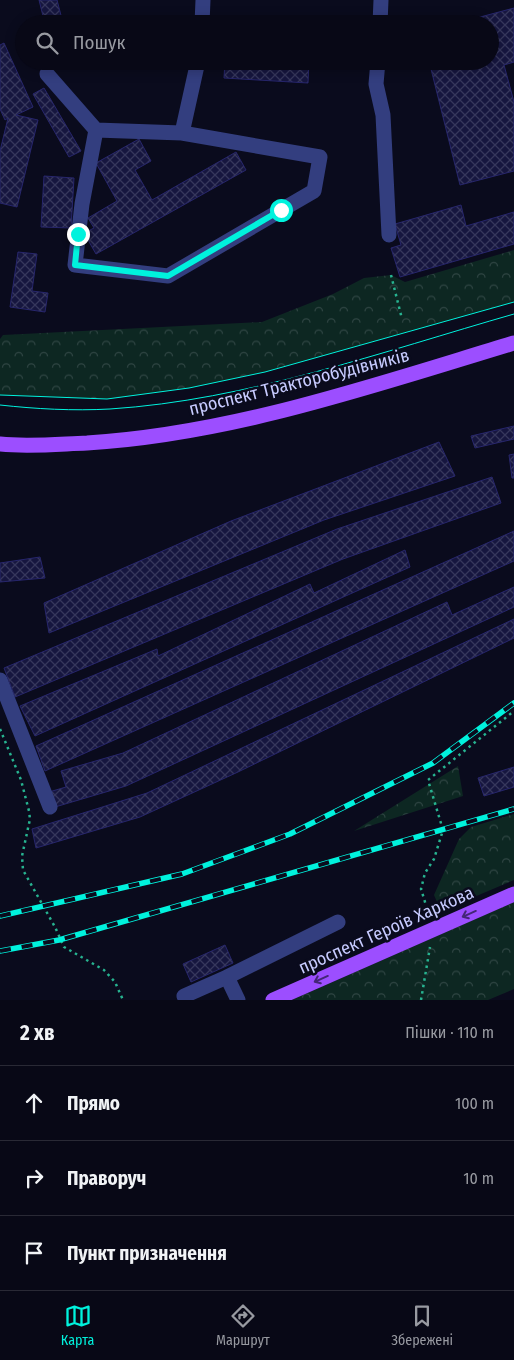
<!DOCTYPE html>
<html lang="uk">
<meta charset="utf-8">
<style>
:root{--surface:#080816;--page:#161623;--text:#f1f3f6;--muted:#989aa1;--line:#292935;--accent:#00f2dd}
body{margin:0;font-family:"Fira Sans Condensed",sans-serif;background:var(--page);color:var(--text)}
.stop{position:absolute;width:15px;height:15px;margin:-11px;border:4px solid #00f2dd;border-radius:50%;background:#fff}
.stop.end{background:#00f2dd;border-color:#fff;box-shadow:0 1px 5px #0008}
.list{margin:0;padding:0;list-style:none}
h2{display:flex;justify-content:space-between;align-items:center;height:65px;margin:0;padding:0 20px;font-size:21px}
h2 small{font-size:16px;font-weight:400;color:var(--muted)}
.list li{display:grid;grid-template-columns:32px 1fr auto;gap:15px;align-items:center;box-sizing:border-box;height:75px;padding:0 20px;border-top:1px solid var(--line)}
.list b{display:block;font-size:19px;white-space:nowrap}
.list em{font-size:16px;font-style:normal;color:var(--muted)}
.icon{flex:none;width:28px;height:28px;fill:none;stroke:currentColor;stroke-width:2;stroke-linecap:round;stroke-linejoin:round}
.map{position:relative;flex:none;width:514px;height:1000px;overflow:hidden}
.search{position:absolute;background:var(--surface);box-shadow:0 2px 12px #0003;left:15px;right:15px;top:15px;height:55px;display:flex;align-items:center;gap:12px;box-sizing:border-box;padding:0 18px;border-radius:28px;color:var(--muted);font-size:19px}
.sheet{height:290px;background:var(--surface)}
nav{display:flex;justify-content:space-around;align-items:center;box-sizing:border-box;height:70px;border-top:1px solid var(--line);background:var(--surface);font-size:14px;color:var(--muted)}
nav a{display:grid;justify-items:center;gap:2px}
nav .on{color:var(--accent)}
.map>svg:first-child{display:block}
.forest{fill:url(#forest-crowns)}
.building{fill:url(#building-cross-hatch);stroke:#27266c}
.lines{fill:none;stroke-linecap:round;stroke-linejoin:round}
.path{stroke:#27b390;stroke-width:2.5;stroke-dasharray:2.5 4;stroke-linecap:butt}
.minor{stroke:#333e7f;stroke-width:15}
.major{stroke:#9c4eff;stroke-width:15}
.tram{stroke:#00f2dd;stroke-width:1}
.rail-casing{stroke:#00f2dd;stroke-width:5.5}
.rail{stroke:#0a0b1d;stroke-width:4;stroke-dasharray:11;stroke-linecap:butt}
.oneway{stroke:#442677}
.route{stroke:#00f2dd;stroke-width:6}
.labels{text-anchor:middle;stroke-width:5;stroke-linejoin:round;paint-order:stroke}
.street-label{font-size:18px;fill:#c7cbff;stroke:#0a0b1d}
</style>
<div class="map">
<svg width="514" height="1000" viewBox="0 0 514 1000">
<defs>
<pattern id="forest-crowns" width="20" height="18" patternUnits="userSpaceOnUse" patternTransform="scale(1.25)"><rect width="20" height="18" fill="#0d2722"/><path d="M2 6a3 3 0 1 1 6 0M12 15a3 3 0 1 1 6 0" fill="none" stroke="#2f4543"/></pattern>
<pattern id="building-cross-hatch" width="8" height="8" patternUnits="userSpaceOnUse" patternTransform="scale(1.25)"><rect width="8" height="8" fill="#16163f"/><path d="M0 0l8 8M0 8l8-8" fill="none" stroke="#36375c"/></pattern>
</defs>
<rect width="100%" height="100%" fill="#0a0b1d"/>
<!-- forest -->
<path class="forest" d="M514,250V302L265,372L189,388L107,399L0,395V339L3,335L262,322L333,294L364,278L391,275L405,282Z
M458,766L463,796L354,831Z
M514,814V880L441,911L434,895L459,839L471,827Z
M514,902V989L488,1000H292Z"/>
<!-- building -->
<path class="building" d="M39,0H57L63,23L45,24Z
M514,8V62L504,65L514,102V171L460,185L429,61H490V24H454Z
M4,43L33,107L16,115L38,120L17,207L0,203V151L8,118L5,120L0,109V45Z
M225,61H309L308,83L224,78Z
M44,88L81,151L69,157L33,94Z
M139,139L151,161L135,170L152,200L236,152L246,170L96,254L84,233L94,228L88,218L117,201L96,163Z
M44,176L74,178L71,228L41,227Z
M461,205L466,226L514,212V244L400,277L391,248L401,245L395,224Z
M18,252L37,254L32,291L48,293L45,312L10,307Z
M514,426V439L475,448L471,436Z
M439,442L455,476L324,520L49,633L44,603L231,521Z
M514,454V478H512L509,455Z
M492,477L501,503L343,559L15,697L4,668L337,529Z
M514,531V561L45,771L36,746Z
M405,550L410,567L35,736L20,706L157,649L158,656L310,584L314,593Z
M40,557L45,578L0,582V563Z
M514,587V607L126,786L55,807L49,792L66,787L61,771L123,753L447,602L452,615Z
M514,619V638L238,772L140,817L36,848L32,829L147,793Z
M514,767V787L484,796L478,778Z
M225,945L233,963L191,982L183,964Z"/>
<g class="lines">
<!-- path -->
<path class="path" d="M391,275L402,319
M0,729L21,780L29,811L30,819L22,856L23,870L55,927L64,947L104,970L115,982L123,1000
M429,915L421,889L425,873L434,859L443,830L428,780L514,711
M421,1000L430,947"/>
<!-- minor -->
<path class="minor" d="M202,24L203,0
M380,24L381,0
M378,61L376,84L383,115L389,235
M47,74L96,130
M96,130L182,133L320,157L314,191L168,276L75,265L82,204Z
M182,133L198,61
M0,680L50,807
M227,977L338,922
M184,996L227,977L238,1000"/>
<!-- major -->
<path class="major" d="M0,444C28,447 59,444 87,443C233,434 375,385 514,343
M273,1000L514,894"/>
<!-- tram -->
<path class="tram" d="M0,395L107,399L189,388L265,372L514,302
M0,405C36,409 73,411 110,409C248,400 381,352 514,314"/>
<defs>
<path id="rail" d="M0,916L182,874L290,834L433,763L514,703
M0,951L59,940L514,809"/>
</defs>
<!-- rail casing -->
<use href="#rail" class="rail-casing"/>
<!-- rail -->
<use href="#rail" class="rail"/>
</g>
<!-- one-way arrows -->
<defs><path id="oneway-shaft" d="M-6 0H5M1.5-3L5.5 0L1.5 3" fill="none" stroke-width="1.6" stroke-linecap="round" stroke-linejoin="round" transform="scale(1.25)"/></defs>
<g class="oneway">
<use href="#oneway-shaft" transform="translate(469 914) rotate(156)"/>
<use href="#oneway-shaft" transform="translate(321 979) rotate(156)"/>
</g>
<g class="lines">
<!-- route -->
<path class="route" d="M78,234L75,265L168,276L281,210"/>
</g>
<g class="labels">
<!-- street labels -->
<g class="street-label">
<text transform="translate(299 382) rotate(-14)" y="6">проспект Тракторобудівників</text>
<text transform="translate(386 930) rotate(-24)" y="6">проспект Героїв Харкова</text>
</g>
</g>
</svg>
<div class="stop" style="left:281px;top:210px"></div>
<div class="stop end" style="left:78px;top:234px"></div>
<div class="search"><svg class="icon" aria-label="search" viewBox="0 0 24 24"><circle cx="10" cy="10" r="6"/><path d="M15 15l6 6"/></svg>Пошук</div>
</div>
<section class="sheet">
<h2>2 хв<small>Пішки · 110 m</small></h2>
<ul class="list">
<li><svg class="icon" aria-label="ahead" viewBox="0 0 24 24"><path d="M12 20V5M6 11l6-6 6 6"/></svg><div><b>Прямо</b></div><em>100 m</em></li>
<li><svg class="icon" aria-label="right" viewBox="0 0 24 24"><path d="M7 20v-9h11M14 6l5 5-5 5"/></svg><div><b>Праворуч</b></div><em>10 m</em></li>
<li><svg class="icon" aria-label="arrive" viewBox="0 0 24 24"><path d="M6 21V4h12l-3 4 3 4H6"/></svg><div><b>Пункт призначення</b></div></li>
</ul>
</section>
<nav>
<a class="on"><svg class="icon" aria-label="map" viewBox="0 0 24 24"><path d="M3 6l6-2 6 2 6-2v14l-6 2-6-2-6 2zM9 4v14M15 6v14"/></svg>Карта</a>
<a><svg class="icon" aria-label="directions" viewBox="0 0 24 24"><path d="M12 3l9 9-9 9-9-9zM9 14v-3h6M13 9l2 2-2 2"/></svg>Маршрут</a>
<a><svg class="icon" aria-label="saved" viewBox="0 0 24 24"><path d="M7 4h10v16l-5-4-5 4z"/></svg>Збережені</a>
</nav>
